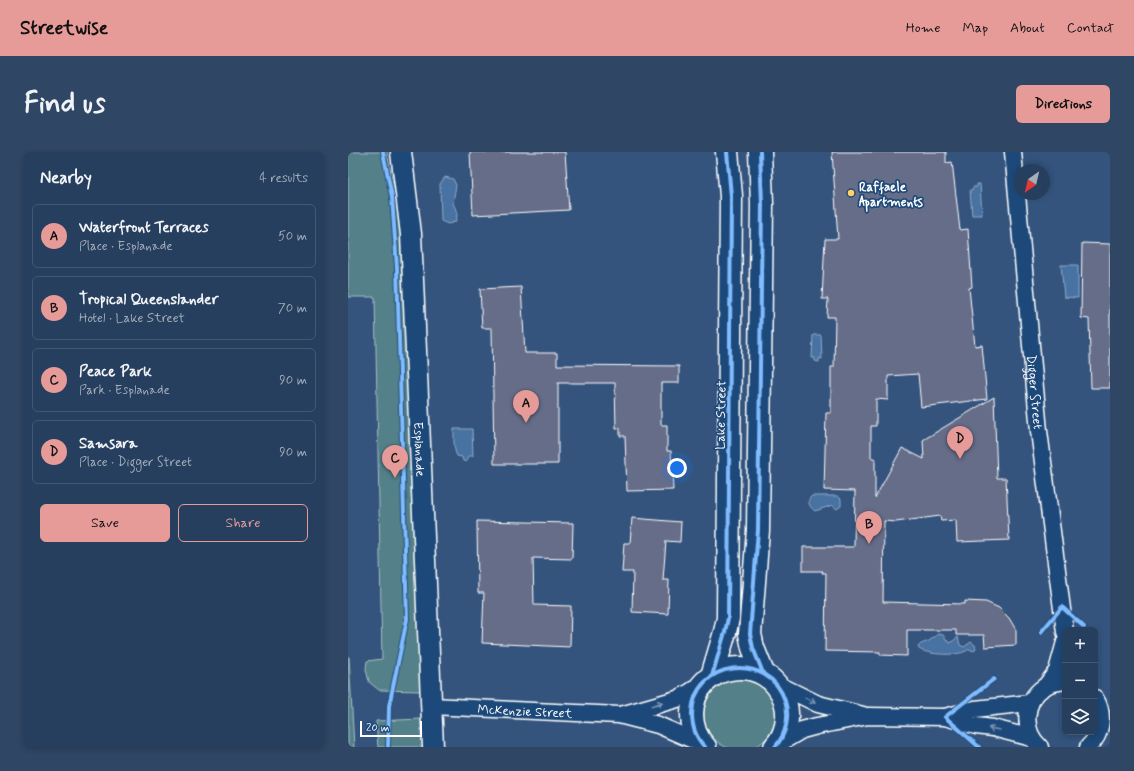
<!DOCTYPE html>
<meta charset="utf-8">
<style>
:root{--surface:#273f5e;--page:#2f4664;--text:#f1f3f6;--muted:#a4afbc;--line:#435873;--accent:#e69b98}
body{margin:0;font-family:Mynerve,sans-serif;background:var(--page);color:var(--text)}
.controls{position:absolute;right:12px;bottom:12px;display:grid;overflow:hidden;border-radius:6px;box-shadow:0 2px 6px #0003}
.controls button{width:36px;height:36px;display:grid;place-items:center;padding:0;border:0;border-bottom:1px solid var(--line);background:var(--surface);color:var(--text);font:20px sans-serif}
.compass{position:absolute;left:666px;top:12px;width:36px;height:36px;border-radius:50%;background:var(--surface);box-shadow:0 2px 6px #0003;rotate:214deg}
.scale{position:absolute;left:12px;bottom:10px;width:62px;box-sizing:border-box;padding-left:4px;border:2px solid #fff;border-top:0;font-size:11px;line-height:14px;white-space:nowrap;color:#fff;-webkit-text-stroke:3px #1f4a7a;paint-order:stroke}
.you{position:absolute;left:329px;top:316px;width:14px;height:14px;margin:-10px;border:3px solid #fff;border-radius:50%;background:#1a73e8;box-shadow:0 0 0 6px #1a73e833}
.badge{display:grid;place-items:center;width:26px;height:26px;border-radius:50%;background:var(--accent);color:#111;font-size:13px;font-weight:700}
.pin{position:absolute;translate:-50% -33px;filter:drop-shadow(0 1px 2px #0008)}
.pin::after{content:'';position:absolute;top:21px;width:14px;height:12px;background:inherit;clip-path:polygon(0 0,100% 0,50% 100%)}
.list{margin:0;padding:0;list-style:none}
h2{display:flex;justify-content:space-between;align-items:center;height:52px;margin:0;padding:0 16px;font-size:17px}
h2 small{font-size:13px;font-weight:400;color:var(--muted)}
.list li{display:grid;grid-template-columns:26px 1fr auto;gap:12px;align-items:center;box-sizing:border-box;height:64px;margin:0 8px 8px;padding:0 8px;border:1px solid var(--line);border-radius:6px}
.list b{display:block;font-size:15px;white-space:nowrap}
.list p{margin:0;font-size:13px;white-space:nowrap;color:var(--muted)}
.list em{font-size:13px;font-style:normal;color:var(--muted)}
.actions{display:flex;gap:8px;padding:12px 16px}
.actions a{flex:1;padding:9px 0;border:1px solid var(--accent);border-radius:6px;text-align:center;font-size:14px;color:var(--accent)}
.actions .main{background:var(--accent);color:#111}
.icon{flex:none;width:22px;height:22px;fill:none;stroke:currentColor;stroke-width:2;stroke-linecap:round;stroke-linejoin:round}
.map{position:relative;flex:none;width:762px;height:595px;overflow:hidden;border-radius:6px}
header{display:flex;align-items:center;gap:24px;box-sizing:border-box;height:56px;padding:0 20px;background:var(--accent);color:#111}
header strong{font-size:19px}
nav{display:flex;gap:22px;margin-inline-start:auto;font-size:14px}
.intro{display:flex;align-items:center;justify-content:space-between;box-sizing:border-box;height:96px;padding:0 24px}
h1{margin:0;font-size:28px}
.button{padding:10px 18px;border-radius:6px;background:var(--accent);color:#111;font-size:14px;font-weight:700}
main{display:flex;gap:24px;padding:0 24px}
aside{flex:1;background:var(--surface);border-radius:6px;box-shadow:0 2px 6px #0003}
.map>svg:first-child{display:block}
.green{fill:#538089;stroke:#a9c0c4}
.water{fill:#4772a1;stroke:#91aac7}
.building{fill:#666d89;stroke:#fff}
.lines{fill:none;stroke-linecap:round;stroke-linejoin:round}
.minor-casing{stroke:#fff;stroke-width:19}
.tertiary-casing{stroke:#fff;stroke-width:23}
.secondary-casing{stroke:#fff;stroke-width:25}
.minor{stroke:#1f4a7a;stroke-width:16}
.tertiary{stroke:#1f4a7a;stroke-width:20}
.secondary{stroke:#1f4a7a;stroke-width:22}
.cycleway-casing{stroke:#1f4a7a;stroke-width:6}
.cycleway{stroke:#80bcff;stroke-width:4}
.oneway{stroke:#7992af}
.poi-dot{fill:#ffd166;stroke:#1f4a7a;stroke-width:1.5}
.labels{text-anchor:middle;stroke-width:3.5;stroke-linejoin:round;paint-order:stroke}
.poi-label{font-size:13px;font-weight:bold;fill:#fff;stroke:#1f4a7a;text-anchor:start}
.street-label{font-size:13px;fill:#fff;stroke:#1f4a7a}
</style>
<header>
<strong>Streetwise</strong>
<nav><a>Home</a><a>Map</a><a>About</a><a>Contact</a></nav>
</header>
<div class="intro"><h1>Find us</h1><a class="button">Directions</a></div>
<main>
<aside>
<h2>Nearby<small>4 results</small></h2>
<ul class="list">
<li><span class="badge">A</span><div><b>Waterfront Terraces</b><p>Place · Esplanade</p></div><em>50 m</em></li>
<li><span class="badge">B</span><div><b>Tropical Queenslander</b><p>Hotel · Lake Street</p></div><em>70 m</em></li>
<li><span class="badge">C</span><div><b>Peace Park</b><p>Park · Esplanade</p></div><em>90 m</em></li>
<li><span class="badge">D</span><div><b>Samsara</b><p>Place · Digger Street</p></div><em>90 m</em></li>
</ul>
<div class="actions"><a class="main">Save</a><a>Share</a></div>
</aside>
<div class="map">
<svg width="762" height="595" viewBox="0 0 762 595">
<rect width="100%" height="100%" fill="#34547e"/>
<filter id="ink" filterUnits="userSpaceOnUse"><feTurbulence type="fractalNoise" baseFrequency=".025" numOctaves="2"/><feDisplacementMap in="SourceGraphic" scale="8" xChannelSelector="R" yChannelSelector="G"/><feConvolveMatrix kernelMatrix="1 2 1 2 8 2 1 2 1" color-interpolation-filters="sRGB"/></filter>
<g filter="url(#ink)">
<!-- green -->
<path class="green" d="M0,0H39L54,81L72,539L31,538L21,530L18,517L19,509L34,507L27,145H0Z
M0,505H1L6,595H0Z
M356 562a36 36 0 1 1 72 0a36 36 0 1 1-72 0Z
M73,567L75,595H30L28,569Z"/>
<!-- water -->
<path class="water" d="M97,25L105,27L108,33L105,51C108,58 111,63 107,70L100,72L93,69L92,32Z
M629,32H632L634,63H624L622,38L625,37V35H629Z
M713,113H730V146L716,145Z
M465,183H473L474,207L471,206V210L467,209V206H464Z
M106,277H124L125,304H120L118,310L115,309L114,305L109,304C105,296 106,286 106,277Z
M464,344H490L493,347V354L489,357L484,353L482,354L467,359C461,355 458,348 464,344Z
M590,482L595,483L601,491L605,489L610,485L612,493L616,495L623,490L627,493L628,497L626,499L621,497C613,505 580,503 571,497L570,495L573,492L581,489Z"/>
<!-- building -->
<path class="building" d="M122,0H217L221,58L125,63Z
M484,0H598V11L604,10L612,78L620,77L624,135L621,136L627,194L634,193L639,247L573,255L570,222L540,224V248L528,247V274H523V306H527V346L554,296L576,307L575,288L646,245L649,326H658L661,388L609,390L608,368L593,369L592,364L548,370L536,369L535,450L617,452V449L638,450L651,456L661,466L668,478V493L637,495L636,483H608V478H559V504L532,503V500L477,499L478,421H474L475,419H455V395H506L507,339L476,338L478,261H483V215H486L487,165H479L480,147H474L477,87H490Z
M734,91L762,92V236H743L741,167L733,166Z
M173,135L177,201H209V213L331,214V231H313V273H319V299H323L325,338L279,339L277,284H272V276H268L267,231H210V312H146L144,176H134L132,137Z
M284,366L333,370L332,390L318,389L315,428H321L320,462L284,460L285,420H274L276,391H282Z
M129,369L225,371L224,407L185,406L186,453L223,454L222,495L134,491L136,441H130Z"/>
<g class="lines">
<defs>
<g id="minor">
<path id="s1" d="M665,0L691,279L717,480"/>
<path d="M427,531L470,552L515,563"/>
<path d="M697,535L709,519L717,490"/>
<path id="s2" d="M83,554L271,563L310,573L354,592"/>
<path d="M273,563L329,547L342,540L355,531"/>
<path d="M597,565L628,574L645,576L684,586"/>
<path d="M430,592L454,578L469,574L520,564L597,565L627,557L682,551"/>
<path d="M692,595C674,579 675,549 696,535C702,531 710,530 717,529"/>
<path d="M740,595C754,583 757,562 747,546"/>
</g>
<g id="tertiary">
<path id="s3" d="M53,0L63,82L85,595"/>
</g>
<path id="secondary" d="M412,0L414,52L410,378L402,482L405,496L415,521
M364,524L377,480L380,466L383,44L379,0
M357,595C348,586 344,574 344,562C345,508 421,499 437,549C442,565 438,583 427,595"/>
</defs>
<!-- minor casing -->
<use href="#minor" class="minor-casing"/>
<!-- tertiary casing -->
<use href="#tertiary" class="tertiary-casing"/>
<!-- secondary casing -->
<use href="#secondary" class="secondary-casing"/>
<!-- minor -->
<use href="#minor" class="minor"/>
<!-- tertiary -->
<use href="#tertiary" class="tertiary"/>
<!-- secondary -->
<use href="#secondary" class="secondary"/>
<defs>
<path id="cycleway" d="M35,0L44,45L49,116L59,467L41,554L40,595
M412,0L414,52L410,378L402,482L405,496L415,521
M693,480L714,455L736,475
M364,524L377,480L380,466L383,44L379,0
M357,595C348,586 344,574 344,562C345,508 421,499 437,549C442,565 438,583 427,595
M631,595L597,565L646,527"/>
</defs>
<!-- cycleway casing -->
<use href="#cycleway" class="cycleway-casing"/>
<!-- cycleway -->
<use href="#cycleway" class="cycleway"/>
</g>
<!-- one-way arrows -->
<defs><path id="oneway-shaft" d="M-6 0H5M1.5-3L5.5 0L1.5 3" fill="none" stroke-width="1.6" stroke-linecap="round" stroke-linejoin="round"/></defs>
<g class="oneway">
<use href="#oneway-shaft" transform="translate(462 548) rotate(24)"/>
<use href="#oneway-shaft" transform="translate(309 552) rotate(-16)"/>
<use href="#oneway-shaft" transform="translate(646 577) rotate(-170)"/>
</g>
</g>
<!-- markers -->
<circle class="poi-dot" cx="503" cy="41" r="4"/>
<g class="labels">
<!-- poi labels -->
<g class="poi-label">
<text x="511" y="39">Raffaele<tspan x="511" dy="15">Apartments</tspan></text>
</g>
<!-- street labels -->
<g class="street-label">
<text dy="5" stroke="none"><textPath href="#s1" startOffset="241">Digger Street</textPath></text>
<text transform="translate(372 263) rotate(-89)" y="5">Lake Street</text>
<text dy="5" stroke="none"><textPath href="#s3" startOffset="298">Esplanade</textPath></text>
<text dy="5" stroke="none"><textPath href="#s2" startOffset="94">McKenzie Street</textPath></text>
</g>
</g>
</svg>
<div class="controls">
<button>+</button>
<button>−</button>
<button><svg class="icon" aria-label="layers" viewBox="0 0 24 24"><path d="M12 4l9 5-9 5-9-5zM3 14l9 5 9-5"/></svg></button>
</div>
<svg class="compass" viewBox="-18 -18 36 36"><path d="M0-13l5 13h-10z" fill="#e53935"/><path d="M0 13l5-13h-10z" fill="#a4afbc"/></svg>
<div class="scale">20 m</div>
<div class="you"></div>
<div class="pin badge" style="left:178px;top:271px">A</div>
<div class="pin badge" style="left:521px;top:392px">B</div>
<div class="pin badge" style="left:47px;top:326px">C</div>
<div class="pin badge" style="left:612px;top:307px">D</div>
</div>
</main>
